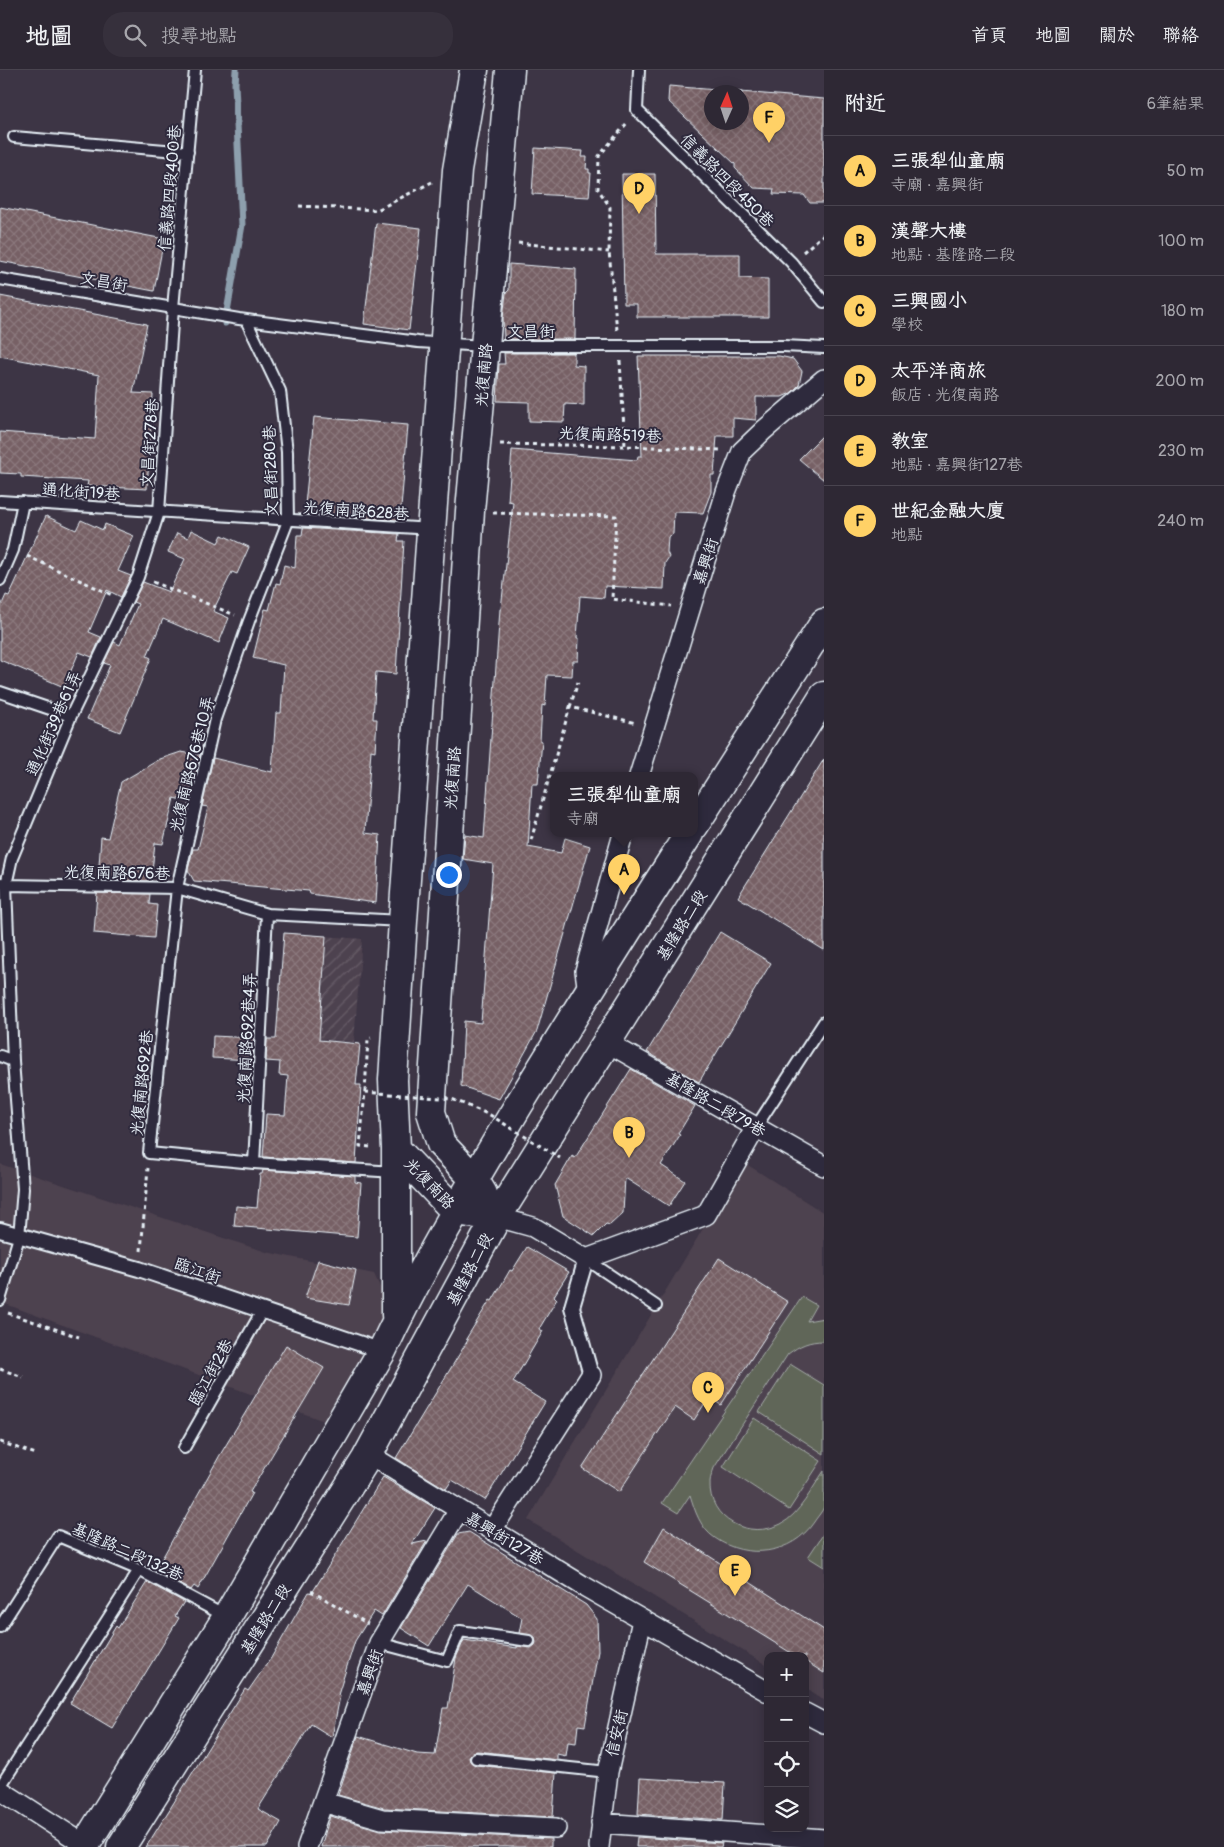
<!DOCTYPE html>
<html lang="zh-TW">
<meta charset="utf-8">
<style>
:root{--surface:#2e2834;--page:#36303c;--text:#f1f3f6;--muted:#a7a6ac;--line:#49444f;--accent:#ffd166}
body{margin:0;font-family:Pangolin,"LXGW WenKai TC",sans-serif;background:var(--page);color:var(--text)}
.controls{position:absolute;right:15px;bottom:15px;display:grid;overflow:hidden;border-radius:10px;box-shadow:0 2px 12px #0003}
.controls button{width:45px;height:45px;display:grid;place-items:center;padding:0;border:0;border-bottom:1px solid var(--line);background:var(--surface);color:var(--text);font:25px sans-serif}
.compass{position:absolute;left:704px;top:15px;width:45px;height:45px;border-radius:50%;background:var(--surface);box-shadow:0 2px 12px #0003;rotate:3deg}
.you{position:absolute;left:448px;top:804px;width:18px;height:18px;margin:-12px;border:4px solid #fff;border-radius:50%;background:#1a73e8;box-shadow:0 0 0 8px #1a73e833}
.badge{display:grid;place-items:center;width:32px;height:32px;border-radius:50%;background:var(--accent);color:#111;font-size:16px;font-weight:700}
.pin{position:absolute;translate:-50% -41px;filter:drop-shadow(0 1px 2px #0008)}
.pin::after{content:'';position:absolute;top:26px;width:18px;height:15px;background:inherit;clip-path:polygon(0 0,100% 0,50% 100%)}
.popup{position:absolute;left:550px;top:702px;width:148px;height:65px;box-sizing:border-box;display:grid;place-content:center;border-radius:10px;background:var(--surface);filter:drop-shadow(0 1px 4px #0005);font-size:16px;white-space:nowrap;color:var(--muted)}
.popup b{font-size:19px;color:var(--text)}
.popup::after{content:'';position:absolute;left:50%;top:100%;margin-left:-10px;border:10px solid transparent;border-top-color:var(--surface)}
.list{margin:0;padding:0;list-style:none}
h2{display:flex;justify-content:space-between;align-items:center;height:65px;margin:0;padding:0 20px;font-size:21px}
h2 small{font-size:16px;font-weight:400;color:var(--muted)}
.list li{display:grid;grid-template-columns:32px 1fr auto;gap:15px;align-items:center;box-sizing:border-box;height:70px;padding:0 20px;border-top:1px solid var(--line)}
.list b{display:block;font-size:19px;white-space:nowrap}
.list p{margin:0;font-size:16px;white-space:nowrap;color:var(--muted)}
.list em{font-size:16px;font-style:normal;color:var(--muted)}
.icon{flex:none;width:28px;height:28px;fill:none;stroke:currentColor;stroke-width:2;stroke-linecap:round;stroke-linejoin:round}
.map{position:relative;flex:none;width:824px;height:1777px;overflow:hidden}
header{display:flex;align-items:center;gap:30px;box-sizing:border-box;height:70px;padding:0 25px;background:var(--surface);border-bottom:1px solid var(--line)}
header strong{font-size:24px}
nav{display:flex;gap:28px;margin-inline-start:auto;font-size:18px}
.search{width:350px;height:45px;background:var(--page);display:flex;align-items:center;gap:12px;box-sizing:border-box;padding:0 18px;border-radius:20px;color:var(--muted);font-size:19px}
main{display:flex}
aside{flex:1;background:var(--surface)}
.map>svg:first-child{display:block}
.built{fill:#4e424f}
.industrial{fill:url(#industrial-furrows)}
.grass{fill:#616659;stroke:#a4aca8}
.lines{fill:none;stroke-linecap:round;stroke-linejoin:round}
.stream{stroke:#8d9fad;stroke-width:7}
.building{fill:url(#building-cross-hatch);stroke:#e8f1f8;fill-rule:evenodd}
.service-casing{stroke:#e8f1f8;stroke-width:14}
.pedestrian-casing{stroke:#e8f1f8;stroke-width:18}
.minor-casing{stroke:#e8f1f8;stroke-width:22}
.secondary-casing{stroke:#e8f1f8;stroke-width:31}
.path{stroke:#e8f1f8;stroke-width:3;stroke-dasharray:4 4;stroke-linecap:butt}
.service{stroke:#2f2a3d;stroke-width:10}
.pedestrian{stroke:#2f2a3d;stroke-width:14}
.minor{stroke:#2f2a3d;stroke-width:19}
.secondary{stroke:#2f2a3d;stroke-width:28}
.path-bridge{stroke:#e8f1f8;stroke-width:3;stroke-dasharray:4 4;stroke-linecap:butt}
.labels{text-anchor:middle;stroke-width:4;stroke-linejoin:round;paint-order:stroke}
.street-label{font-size:16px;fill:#e8f1f8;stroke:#2f2a3d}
</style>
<header>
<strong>地圖</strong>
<div class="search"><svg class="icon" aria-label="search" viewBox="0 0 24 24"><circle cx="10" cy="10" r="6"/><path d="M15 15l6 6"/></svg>搜尋地點</div>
<nav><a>首頁</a><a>地圖</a><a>關於</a><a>聯絡</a></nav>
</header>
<main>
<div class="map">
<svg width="824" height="1777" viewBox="0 0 824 1777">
<defs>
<pattern id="industrial-furrows" width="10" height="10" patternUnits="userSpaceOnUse" patternTransform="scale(1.25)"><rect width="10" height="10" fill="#4e424f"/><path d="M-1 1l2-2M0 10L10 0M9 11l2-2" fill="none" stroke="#685e69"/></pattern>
<pattern id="building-cross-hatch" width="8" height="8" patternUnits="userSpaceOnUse" patternTransform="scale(1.25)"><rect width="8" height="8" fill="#776165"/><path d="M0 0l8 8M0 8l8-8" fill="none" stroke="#8a787c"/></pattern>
</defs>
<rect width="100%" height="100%" fill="#3d3545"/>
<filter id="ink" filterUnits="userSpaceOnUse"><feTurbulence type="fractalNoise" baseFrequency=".02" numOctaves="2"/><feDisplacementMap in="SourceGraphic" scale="10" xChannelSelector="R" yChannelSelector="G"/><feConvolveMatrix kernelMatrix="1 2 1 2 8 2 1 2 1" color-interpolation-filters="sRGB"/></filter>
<g filter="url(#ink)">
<!-- built -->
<path class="built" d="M743,1092L824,1143V1630L805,1618V1586H768V1596L528,1450Z
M0,1094L266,1182L374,1204L391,1241L327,1352L0,1232Z"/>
<!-- industrial -->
<path class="industrial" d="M284,863L362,869L354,972L276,965Z"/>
<!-- grass -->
<path class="grass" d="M802,1227L816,1235L807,1251L824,1248V1271C809,1271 800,1275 788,1284L714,1398C713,1402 710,1407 710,1412C708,1450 749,1470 781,1454C800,1444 812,1418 824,1401C824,1411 824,1426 824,1436C823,1441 817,1447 814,1452C792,1485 746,1490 715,1468C700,1458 695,1441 690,1425L678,1443L662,1433Z
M790,1294L824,1315V1384L759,1342Z
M754,1348L821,1391L789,1440L723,1397Z
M824,1463V1497L808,1487Z"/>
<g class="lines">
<!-- stream -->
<path class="stream" d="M225,253L242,155L235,14L236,0"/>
</g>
<!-- building -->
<path class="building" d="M669,16L824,29V133H810L804,125L773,124L774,119L754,118L735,98V94L668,31ZM712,22H742V52H712Z
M535,78L583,81L582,87H587L586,99H589V103H591L589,127L532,124Z
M622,104H655L656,184H740V208L768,209V247H637V234H624Z
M0,137L164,169L154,221L0,191Z
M376,153L421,158L409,260L364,254Z
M509,194L576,199L575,269H504L503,248L506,223L509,220Z
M0,226L147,254L133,323L153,324L147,419L87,416L88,411L21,407V404L0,403V362L95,369L99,305L0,286Z
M504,283H574V295L584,296V335L565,334L564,352L529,351V332L497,331L499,294H505Z
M638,286H779L793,289L802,301L799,315L791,323L782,327H756V350L733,348V366H717L714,405H711V422L703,443L674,442L673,464L668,467L667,482L669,487L665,493L664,519L605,516L604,528L580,526L577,568H579L578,591H573L572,606L547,605L545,636L542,635L540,671H542L538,714H532L528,777L561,783L565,768L590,776L537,961L499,1029L461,1016L464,951L481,953L493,794L463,789L465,765L484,768L500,539H501L513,432L508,431L512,380L637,390L638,386H642Z
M314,347L408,355L400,450L304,444Z
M824,364V410L799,389Z
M46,446L76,460L81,450L103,460L105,454L134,466L118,501L131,506L121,527L107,520L89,562L101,567L92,587L79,582L64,617L0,590V539L6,525L9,526Z
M303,458L399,464L398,471H404L396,604L376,602L373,649H377L375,681L371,680L365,763L380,765L376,833L310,824L309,821L194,811L188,800L193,779H198L208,737L202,736L213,688L272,702L276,643H281L284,595L253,588L265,539L269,540L276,513L280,514L284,495L295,498L297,465H302Z
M191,460L218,473L222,465L249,477L237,504L232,502L213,541L229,548L219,573L163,549L147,586L151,588L120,662L87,649L110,595L104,593L114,572L120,575L138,534L133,532L143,512L169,522L185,489L168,482L177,463L188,468Z
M181,682L200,685L189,732L174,728L163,774L155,773L151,811L98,810L101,767L108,768L121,712L160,689Z
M824,689V880L738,827Z
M97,823L150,824L149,834L157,835L154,868L94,863Z
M720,862L771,893L699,1012L647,982Z
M284,863L326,866L319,970L360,974L356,1015H361L356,1093L263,1087L266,1044L285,1045L288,1006L279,1005L280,992L266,991L267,969H276Z
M213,966L254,968L252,990L212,988Z
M631,999L695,1036L678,1064L680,1065L661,1095L685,1111L669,1136L625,1108L623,1143L610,1155L606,1154L594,1166L563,1146L555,1115L572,1086L575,1088Z
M263,1100L355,1106V1112L361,1113L357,1167L234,1156L236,1136L257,1138L260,1104H262Z
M527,1177L569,1202L554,1226L557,1229L539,1259L543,1261L513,1312L545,1332L485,1430L452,1410L446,1419L396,1388L468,1270L466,1269L490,1230L492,1231L510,1200L512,1201Z
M719,1188L788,1232L721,1335L709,1327L694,1350L675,1337L619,1422L582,1398Z
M318,1190L356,1200L349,1235L305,1228Z
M286,1275L324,1298L250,1422L252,1423L198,1519L194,1516L191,1520L155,1501L220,1385Z
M383,1407L435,1438L412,1474L427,1471L382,1546L374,1541L355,1571L338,1625L340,1626L332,1667L311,1654L258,1739L281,1752L267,1777H146L245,1619L248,1621L271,1588L309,1522L312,1523Z
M664,1457L824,1560V1603L805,1591V1586H796L644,1492Z
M469,1462L586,1535L597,1549L598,1581L585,1656L578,1655L576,1673L568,1672L566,1686L557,1684V1690L477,1681L473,1682L469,1687L470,1691L475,1695L556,1703L553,1747L384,1738L338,1725L358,1666L417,1684L435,1685L443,1638H448L456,1588L464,1570L517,1578V1576L531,1578L535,1575L536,1572L534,1566L519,1563L522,1548L468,1514L429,1576L401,1558L458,1464Z
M147,1512L184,1532L175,1546L179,1548L112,1658L70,1633L116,1556L118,1558Z
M640,1708L725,1713L723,1750L638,1744Z
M330,1746L381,1760L551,1769V1777H321Z
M637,1767L722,1773L721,1777H636Z"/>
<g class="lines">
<defs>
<path id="service" d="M639,0L637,40L791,192L824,232
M14,67L188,82
M0,209L239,249L418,272L485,276H784L824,278
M246,250L280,321L287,382L288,451L249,551L215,649L177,818L149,1083L254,1093L395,1102
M0,431L431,459
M0,510L13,480L23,432
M0,622L71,646
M1,813L6,815L177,818L267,844L402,851
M0,986L13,991
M756,1057L824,952
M254,1093L267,844
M586,1189L656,1236
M0,1230L19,1167L23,1119L13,991L6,815L12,788L71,646L138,507L159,442L173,238L195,0
M184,1378L262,1241
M0,1557L58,1466L139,1500L225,1546
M379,1573L447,1591L460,1561L529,1571
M476,1688L608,1702
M0,1717L139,1500"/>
<path id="pedestrian" d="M0,1160L139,1199L382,1281
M586,1189L572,1237L591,1305"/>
<path id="minor" d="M639,706L726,422L742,381L764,360L824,309
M588,922L585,901L623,764
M608,973L824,1096
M497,1147L533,1157L586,1189L706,1145L756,1057
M366,1389L378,1390L582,1515L768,1622
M492,1460L591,1305
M805,1643L824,1653
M0,1720L85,1775
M323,1732L382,1749L556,1758
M601,1753L824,1769
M307,1777L379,1573L459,1440
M599,1777L608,1702L642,1550"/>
<path id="secondary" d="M474,0L457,100L403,851L393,1010L396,1079L455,1141L497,1147
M694,756L824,553
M483,1124L474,1109L441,1074L431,1042L470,441L510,0
M396,1245V1079
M84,1777L227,1547L382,1281C422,1196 470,1116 518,1036C574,945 631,854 689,764
M121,1777L366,1389L497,1147L824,626"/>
</defs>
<!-- service casing -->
<use href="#service" class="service-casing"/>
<!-- pedestrian casing -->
<use href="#pedestrian" class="pedestrian-casing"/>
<!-- minor casing -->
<use href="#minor" class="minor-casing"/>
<!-- secondary casing -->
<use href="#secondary" class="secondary-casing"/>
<!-- path -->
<path class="path" d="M299,136L377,140L432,112
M518,173L609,182
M803,182L824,164
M617,260L609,182L610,137L598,119L599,86L627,53
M620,291L625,376
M500,374L625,376L721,380
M493,443L616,446L612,529L671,536
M27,486L112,525
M153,512L235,545
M570,637L578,612
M531,770L570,637L636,653
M370,1077L360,1076L365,1022L368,969L371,968
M141,1181L148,1098
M8,1243L79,1267
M0,1299L23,1307
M0,1372L36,1384
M311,1521L368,1554"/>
<!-- service -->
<use href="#service" class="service"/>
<!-- pedestrian -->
<use href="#pedestrian" class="pedestrian"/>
<!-- minor -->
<use href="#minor" class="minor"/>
<!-- secondary -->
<use href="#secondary" class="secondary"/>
<!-- path-bridge -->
<path class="path-bridge" d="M365,1022L452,1029L490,1045L560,1088"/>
</g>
</g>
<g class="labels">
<!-- street labels -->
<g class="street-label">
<text transform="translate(728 110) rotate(45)" y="6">信義路四段450巷</text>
<text transform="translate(169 118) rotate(-85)" y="6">信義路四段400巷</text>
<text transform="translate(104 211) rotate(10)" y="6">文昌街</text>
<text x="531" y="267">文昌街</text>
<text transform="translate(483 305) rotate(-85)" y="6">光復南路</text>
<text transform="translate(610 364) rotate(2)" y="6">光復南路519巷</text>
<text transform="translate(149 373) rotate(-86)" y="6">文昌街278巷</text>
<text transform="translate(270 401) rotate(-92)" y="6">文昌街280巷</text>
<text transform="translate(81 421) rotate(4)" y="6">通化街19巷</text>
<text transform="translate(356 440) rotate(4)" y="6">光復南路628巷</text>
<text transform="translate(705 491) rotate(-72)" y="6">嘉興街</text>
<text transform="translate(53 653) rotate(-66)" y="6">通化街39巷61弄</text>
<text transform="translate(191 694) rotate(-76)" y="6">光復南路676巷10弄</text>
<text transform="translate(452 708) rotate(-86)" y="6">光復南路</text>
<text transform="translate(117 802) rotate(1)" y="6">光復南路676巷</text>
<text transform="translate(681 855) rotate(-58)" y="6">基隆路二段</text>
<text transform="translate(246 968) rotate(-87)" y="6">光復南路692巷4弄</text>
<text transform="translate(141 1013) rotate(-84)" y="6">光復南路692巷</text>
<text transform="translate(716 1034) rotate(30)" y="6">基隆路二段79巷</text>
<text transform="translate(430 1113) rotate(46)" y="6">光復南路</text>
<text transform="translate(469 1199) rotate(-62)" y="6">基隆路二段</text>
<text transform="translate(198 1200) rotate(19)" y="6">臨江街</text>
<text transform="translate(210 1302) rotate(-61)" y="6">臨江街2巷</text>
<text transform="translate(505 1468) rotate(31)" y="6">嘉興街127巷</text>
<text transform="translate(128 1481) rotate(24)" y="6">基隆路二段132巷</text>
<text transform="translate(265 1549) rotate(-58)" y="6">基隆路二段</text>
<text transform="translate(369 1602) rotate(-71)" y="6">嘉興街</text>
<text transform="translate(616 1663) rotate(-77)" y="6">信安街</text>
</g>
</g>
</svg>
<div class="controls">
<button>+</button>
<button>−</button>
<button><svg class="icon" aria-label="locate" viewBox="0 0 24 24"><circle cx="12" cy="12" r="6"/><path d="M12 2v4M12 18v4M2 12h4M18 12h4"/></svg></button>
<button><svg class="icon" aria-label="layers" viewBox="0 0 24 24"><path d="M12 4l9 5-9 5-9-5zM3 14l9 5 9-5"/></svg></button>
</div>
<svg class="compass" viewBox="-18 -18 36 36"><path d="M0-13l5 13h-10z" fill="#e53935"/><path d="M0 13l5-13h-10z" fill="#a7a6ac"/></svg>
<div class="you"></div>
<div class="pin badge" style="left:624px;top:825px">A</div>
<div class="popup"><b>三張犁仙童廟</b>寺廟</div>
<div class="pin badge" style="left:629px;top:1088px">B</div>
<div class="pin badge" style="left:708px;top:1343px">C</div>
<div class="pin badge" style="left:639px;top:144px">D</div>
<div class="pin badge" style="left:735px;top:1526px">E</div>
<div class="pin badge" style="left:769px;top:73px">F</div>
</div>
<aside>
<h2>附近<small>6筆結果</small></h2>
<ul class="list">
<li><span class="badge">A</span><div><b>三張犁仙童廟</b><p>寺廟 · 嘉興街</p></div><em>50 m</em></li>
<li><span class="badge">B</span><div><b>漢聲大樓</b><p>地點 · 基隆路二段</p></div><em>100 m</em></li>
<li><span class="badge">C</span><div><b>三興國小</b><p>學校</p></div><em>180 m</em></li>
<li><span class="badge">D</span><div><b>太平洋商旅</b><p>飯店 · 光復南路</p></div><em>200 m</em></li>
<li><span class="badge">E</span><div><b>教室</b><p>地點 · 嘉興街127巷</p></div><em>230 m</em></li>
<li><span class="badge">F</span><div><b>世紀金融大廈</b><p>地點</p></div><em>240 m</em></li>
</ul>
</aside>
</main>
